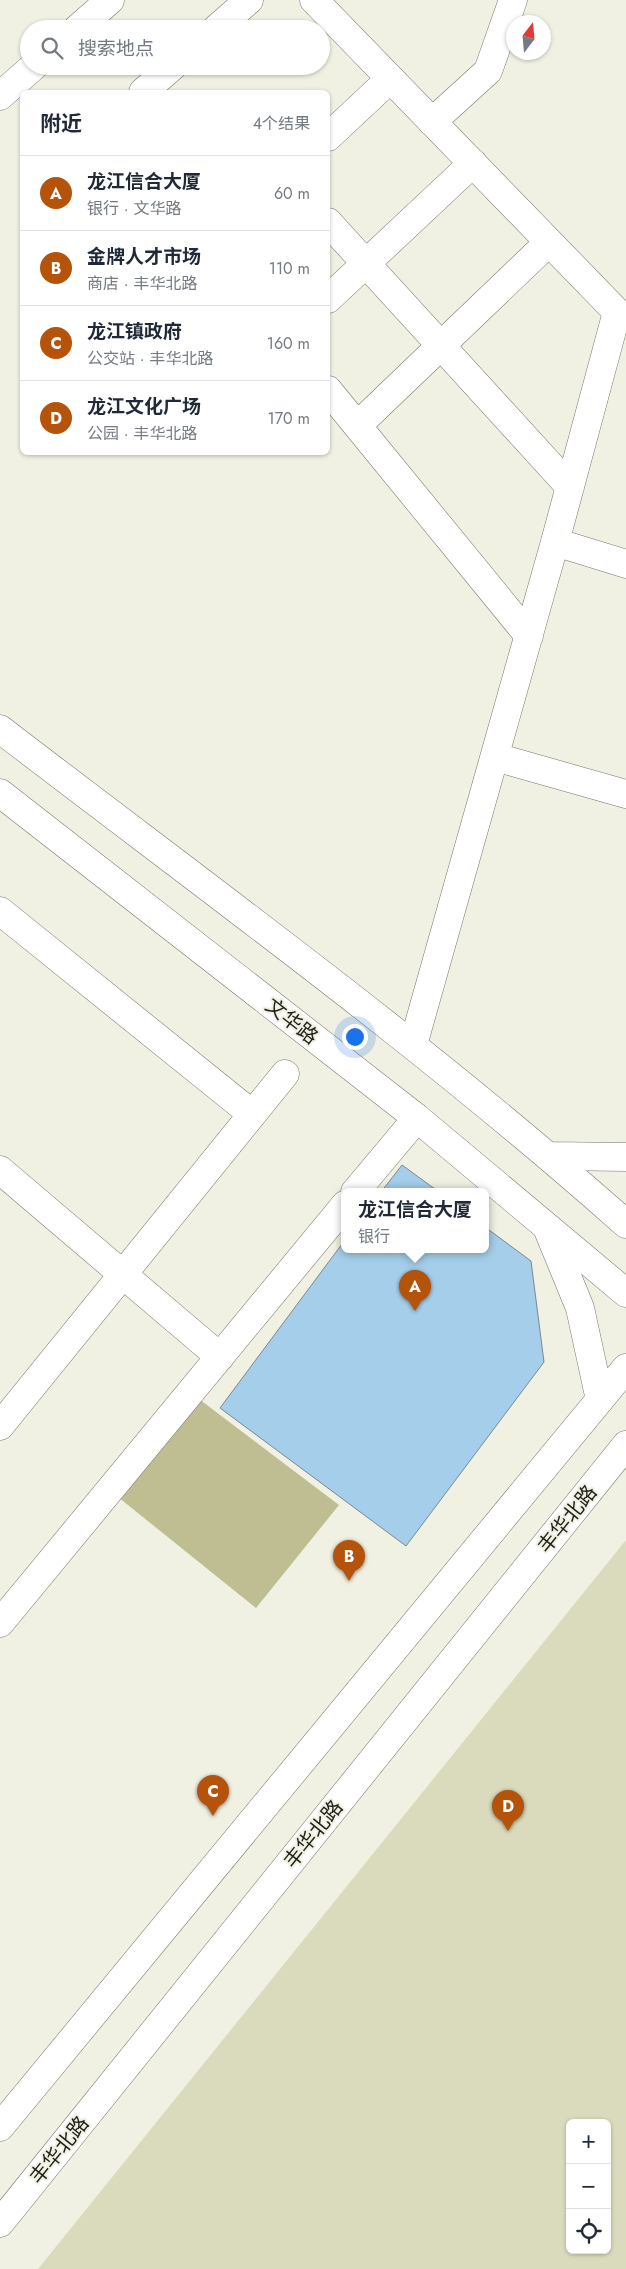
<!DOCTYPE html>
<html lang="zh">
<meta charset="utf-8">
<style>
:root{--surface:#fff;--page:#f2f2f3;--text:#1f2937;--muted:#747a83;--line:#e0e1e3;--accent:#b45309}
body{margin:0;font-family:Jost,"Noto Sans SC",sans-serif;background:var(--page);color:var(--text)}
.controls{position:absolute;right:15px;bottom:15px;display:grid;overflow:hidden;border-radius:8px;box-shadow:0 1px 4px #0004}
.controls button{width:45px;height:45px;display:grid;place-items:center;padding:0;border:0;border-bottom:1px solid var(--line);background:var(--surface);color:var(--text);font:25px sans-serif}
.compass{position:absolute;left:506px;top:15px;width:45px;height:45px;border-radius:50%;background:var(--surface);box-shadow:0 1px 4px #0004;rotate:16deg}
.you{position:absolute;left:354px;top:1036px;width:18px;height:18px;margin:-12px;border:4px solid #fff;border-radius:50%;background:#1a73e8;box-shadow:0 0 0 8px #1a73e833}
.badge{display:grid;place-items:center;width:32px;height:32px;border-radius:50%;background:var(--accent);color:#fff;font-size:16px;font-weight:700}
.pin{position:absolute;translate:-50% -41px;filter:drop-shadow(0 1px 2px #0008)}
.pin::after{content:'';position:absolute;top:26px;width:18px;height:15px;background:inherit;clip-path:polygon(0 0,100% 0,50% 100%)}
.popup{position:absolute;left:341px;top:1188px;width:148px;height:65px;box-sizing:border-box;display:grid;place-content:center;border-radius:8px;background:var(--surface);filter:drop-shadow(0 1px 4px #0005);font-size:16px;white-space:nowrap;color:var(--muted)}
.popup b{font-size:19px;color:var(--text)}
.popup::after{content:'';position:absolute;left:50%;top:100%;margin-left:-10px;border:10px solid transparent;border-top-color:var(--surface)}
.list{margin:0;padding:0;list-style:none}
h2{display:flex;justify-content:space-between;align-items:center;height:65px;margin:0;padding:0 20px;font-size:21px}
h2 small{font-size:16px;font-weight:400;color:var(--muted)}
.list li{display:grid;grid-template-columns:32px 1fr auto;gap:15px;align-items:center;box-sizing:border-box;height:75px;padding:0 20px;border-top:1px solid var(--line)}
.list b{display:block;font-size:19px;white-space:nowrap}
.list p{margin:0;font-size:16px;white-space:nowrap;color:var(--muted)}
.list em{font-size:16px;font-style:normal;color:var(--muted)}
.icon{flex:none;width:28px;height:28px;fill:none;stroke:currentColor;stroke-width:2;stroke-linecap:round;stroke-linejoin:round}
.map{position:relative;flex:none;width:626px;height:2269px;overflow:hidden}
.search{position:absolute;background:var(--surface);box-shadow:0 1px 4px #0004;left:20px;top:20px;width:310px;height:55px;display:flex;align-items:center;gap:12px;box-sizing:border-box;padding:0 18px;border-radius:28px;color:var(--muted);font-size:19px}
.panel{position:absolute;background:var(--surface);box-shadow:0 1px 4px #0004;left:20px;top:90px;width:310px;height:365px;border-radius:8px}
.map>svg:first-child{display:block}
.green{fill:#dadabc;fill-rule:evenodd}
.forest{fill:#bebe92}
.building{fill:#a4ceea;stroke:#7b8790}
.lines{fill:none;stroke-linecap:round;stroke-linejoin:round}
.street-casing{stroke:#757669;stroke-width:29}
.secondary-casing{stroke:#757669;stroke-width:29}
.street{stroke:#fff;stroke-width:28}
.secondary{stroke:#fff;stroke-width:28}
.labels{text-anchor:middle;stroke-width:4;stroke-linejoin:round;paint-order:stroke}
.street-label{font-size:20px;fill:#1e1e19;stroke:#f0f1e2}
</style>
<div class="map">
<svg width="626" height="2269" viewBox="0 0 626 2269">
<rect width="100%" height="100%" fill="#f0f1e2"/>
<!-- green -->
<path class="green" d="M626,1540V2269H38ZM570,2123H607V2250H570Z"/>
<!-- forest -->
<path class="forest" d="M199,1399L339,1505L256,1608L118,1497Z"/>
<!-- building -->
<path class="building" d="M402,1165L439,1192H381Z
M485,1227L531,1261L544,1362L406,1546L220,1408L345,1240V1250H485Z"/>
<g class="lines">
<defs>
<path id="street" d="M314,0L617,312L555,542L413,1045
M77,29L110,0
M216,29L249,0
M143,92L173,66
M0,96L34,66
M432,122L488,71L513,0
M328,137L390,79
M328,222L570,487
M328,299L473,163
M328,390L529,636
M358,425L549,242
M555,542L626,564
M495,757L626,794
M0,911L252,1114
M0,1170L220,1357
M355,1192L417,1118
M0,1426L285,1074
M0,1623L345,1205"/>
<path id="secondary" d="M0,729C211,891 427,1047 626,1224
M0,793L417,1118L626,1293
M550,1156L626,1157
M548,1230L580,1308L600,1400
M0,2127L626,1368
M0,2223L626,1445"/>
</defs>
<!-- street casing -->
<use href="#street" class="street-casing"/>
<!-- secondary casing -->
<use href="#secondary" class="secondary-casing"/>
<!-- street -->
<use href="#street" class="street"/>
<!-- secondary -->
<use href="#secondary" class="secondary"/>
</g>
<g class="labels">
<!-- street labels -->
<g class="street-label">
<text transform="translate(292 1021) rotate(38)" y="7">文华路</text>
<text transform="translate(567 1519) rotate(-51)" y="7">丰华北路</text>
<text transform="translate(313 1834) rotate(-51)" y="7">丰华北路</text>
<text transform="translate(59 2150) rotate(-51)" y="7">丰华北路</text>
</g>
</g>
</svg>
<div class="controls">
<button>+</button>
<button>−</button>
<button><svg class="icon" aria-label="locate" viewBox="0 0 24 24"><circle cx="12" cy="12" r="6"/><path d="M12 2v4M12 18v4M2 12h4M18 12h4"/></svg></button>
</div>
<svg class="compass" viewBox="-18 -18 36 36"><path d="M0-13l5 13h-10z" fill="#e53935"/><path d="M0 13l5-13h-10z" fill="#747a83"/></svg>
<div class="you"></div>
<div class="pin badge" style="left:415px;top:1311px">A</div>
<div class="popup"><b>龙江信合大厦</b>银行</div>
<div class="pin badge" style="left:349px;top:1581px">B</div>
<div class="pin badge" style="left:213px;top:1816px">C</div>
<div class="pin badge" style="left:508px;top:1831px">D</div>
<div class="search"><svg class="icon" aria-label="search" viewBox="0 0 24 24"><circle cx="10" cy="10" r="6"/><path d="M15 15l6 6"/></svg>搜索地点</div>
<section class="panel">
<h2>附近<small>4个结果</small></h2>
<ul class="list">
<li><span class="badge">A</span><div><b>龙江信合大厦</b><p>银行 · 文华路</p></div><em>60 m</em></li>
<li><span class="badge">B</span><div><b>金牌人才市场</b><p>商店 · 丰华北路</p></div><em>110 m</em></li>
<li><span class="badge">C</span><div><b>龙江镇政府</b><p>公交站 · 丰华北路</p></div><em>160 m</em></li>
<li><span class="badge">D</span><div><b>龙江文化广场</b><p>公园 · 丰华北路</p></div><em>170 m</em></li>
</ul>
</section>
</div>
